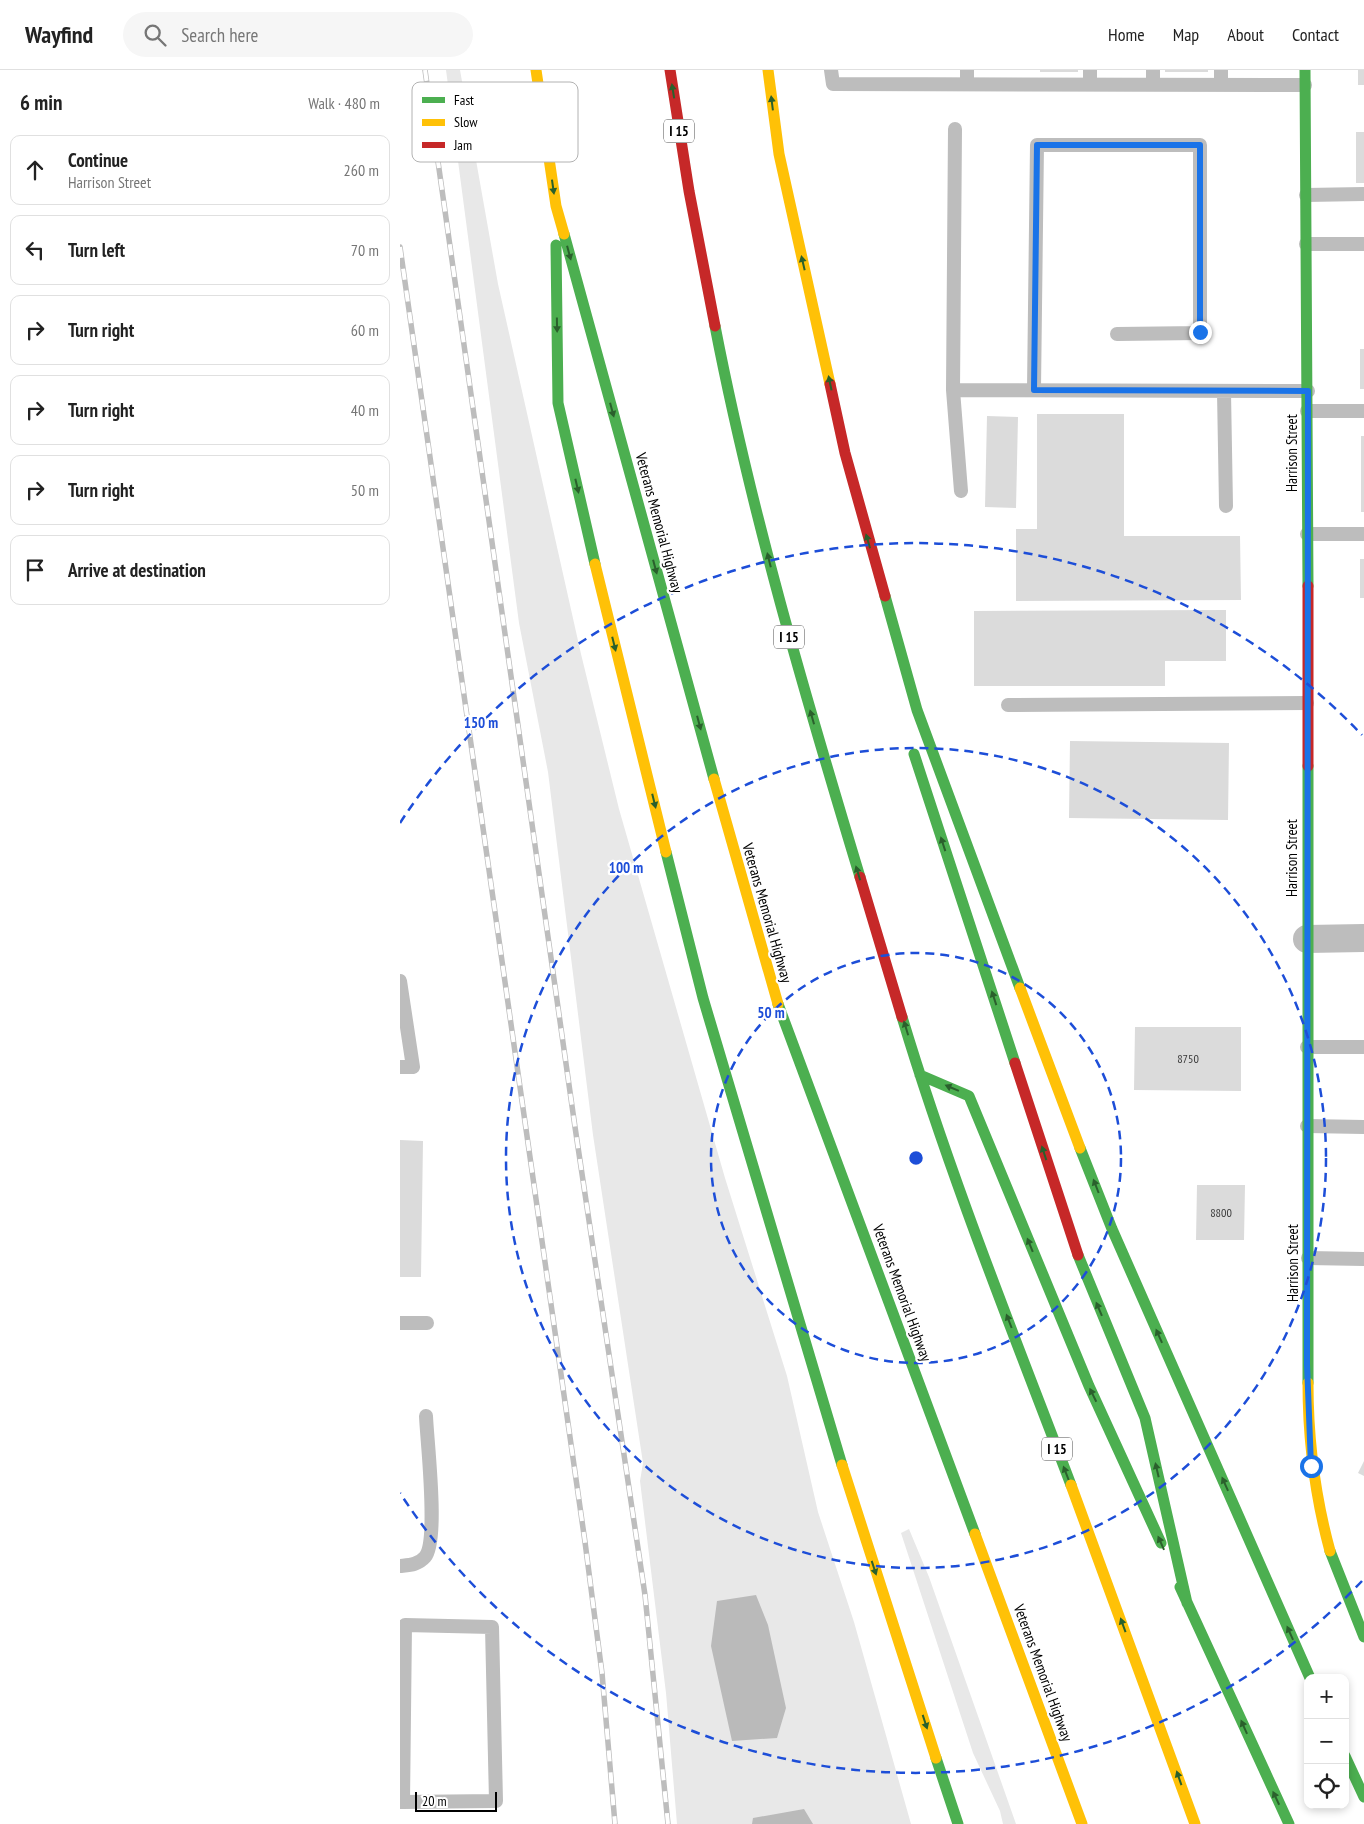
<!DOCTYPE html>
<meta charset="utf-8">
<style>
:root{--surface:#fff;--page:#f6f6f6;--text:#222;--muted:#767676;--line:#e0e0e0}
body{margin:0;font-family:"PT Sans Narrow",sans-serif;background:var(--page);color:var(--text)}
.controls{position:absolute;right:15px;bottom:15px;display:grid;overflow:hidden;border-radius:10px;box-shadow:0 2px 8px #0003}
.controls button{width:45px;height:45px;display:grid;place-items:center;padding:0;border:0;border-bottom:1px solid var(--line);background:var(--surface);color:var(--text);font:25px sans-serif}
.scale{position:absolute;left:15px;bottom:12px;width:82px;box-sizing:border-box;padding-left:5px;border:2px solid #000;border-top:0;font-size:14px;line-height:18px;white-space:nowrap;color:#000;-webkit-text-stroke:4px #fff;paint-order:stroke}
.stop{position:absolute;width:15px;height:15px;margin:-11px;border:4px solid #1a73e8;border-radius:50%;background:#fff}
.stop.end{background:#1a73e8;border-color:#fff;box-shadow:0 1px 5px #0008}
.list{margin:0;padding:0;list-style:none}
h2{display:flex;justify-content:space-between;align-items:center;height:65px;margin:0;padding:0 20px;font-size:21px}
h2 small{font-size:16px;font-weight:400;color:var(--muted)}
.list li{display:grid;grid-template-columns:32px 1fr auto;gap:15px;align-items:center;box-sizing:border-box;height:70px;margin:0 10px 10px;padding:0 10px;border:1px solid var(--line);border-radius:10px}
.list b{display:block;font-size:19px;white-space:nowrap}
.list p{margin:0;font-size:16px;white-space:nowrap;color:var(--muted)}
.list em{font-size:16px;font-style:normal;color:var(--muted)}
.icon{flex:none;width:28px;height:28px;fill:none;stroke:currentColor;stroke-width:2;stroke-linecap:round;stroke-linejoin:round}
.map{position:relative;flex:none;width:964px;height:1754px;overflow:hidden}
header{display:flex;align-items:center;gap:30px;box-sizing:border-box;height:70px;padding:0 25px;background:var(--surface);border-bottom:1px solid var(--line)}
header strong{font-size:24px}
nav{display:flex;gap:28px;margin-inline-start:auto;font-size:18px}
.search{width:350px;height:45px;background:var(--page);display:flex;align-items:center;gap:12px;box-sizing:border-box;padding:0 18px;border-radius:28px;color:var(--muted);font-size:19px}
main{display:flex}
aside{flex:1;background:var(--surface)}
.map>svg:first-child{display:block}
.green{fill:#e8e8e8}
.water{fill:#bababa}
.building{fill:#dbdbdb}
.lines{fill:none;stroke-linecap:round;stroke-linejoin:round}
.lane{stroke:#bdbdbd;stroke-width:14}
.street{stroke:#bdbdbd;stroke-width:28}
.fast{stroke:#4caf50;stroke-width:11}
.slow{stroke:#ffc107;stroke-width:11}
.jam{stroke:#c62828;stroke-width:11}
.rail-casing{stroke:#bdbdbd;stroke-width:5.5}
.rail{stroke:#fff;stroke-width:4;stroke-dasharray:11;stroke-linecap:butt}
.oneway{fill:#2a602c}
.route{stroke:#1a73e8;stroke-width:6}
.ring{fill:none;stroke:#1d4ed8;stroke-width:2.5;stroke-dasharray:9 6}
.labels{text-anchor:middle;stroke-width:4.5;stroke-linejoin:round;paint-order:stroke}
.number-label{font-size:12px;fill:#373737}
.shield{fill:#fff;stroke:#4c4c4c;stroke-width:1}
.shield-label{font-size:14px;font-weight:bold;fill:#000}
.street-label{font-size:15px;fill:#000;stroke:#fff}
.key{fill:#fff;stroke:#b2b2b2;stroke-width:1}
.key-label{font-size:14px;fill:#000}
.centre{fill:#1d4ed8;stroke:#fff;stroke-width:2.5}
.ring-label{font-size:15px;text-anchor:middle;font-weight:bold;fill:#1d4ed8;stroke:#fff;stroke-width:4.5;stroke-linejoin:round;paint-order:stroke}
</style>
<header>
<strong>Wayfind</strong>
<div class="search"><svg class="icon" aria-label="search" viewBox="0 0 24 24"><circle cx="10" cy="10" r="6"/><path d="M15 15l6 6"/></svg>Search here</div>
<nav><a>Home</a><a>Map</a><a>About</a><a>Contact</a></nav>
</header>
<main>
<aside>
<h2>6 min<small>Walk · 480 m</small></h2>
<ul class="list">
<li><svg class="icon" aria-label="ahead" viewBox="0 0 24 24"><path d="M12 20V5M6 11l6-6 6 6"/></svg><div><b>Continue</b><p>Harrison Street</p></div><em>260 m</em></li>
<li><svg class="icon" aria-label="left" viewBox="0 0 24 24"><path d="M17 20v-9H6M10 6l-5 5 5 5"/></svg><div><b>Turn left</b></div><em>70 m</em></li>
<li><svg class="icon" aria-label="right" viewBox="0 0 24 24"><path d="M7 20v-9h11M14 6l5 5-5 5"/></svg><div><b>Turn right</b></div><em>60 m</em></li>
<li><svg class="icon" aria-label="right" viewBox="0 0 24 24"><path d="M7 20v-9h11M14 6l5 5-5 5"/></svg><div><b>Turn right</b></div><em>40 m</em></li>
<li><svg class="icon" aria-label="right" viewBox="0 0 24 24"><path d="M7 20v-9h11M14 6l5 5-5 5"/></svg><div><b>Turn right</b></div><em>50 m</em></li>
<li><svg class="icon" aria-label="arrive" viewBox="0 0 24 24"><path d="M6 21V4h12l-3 4 3 4H6"/></svg><div><b>Arrive at destination</b></div></li>
</ul>
</aside>
<div class="map">
<svg width="964" height="1754" viewBox="0 0 964 1754">
<rect width="100%" height="100%" fill="#fff"/>
<!-- green -->
<path class="green" d="M46,0H60L98,214L181,584L219,739L325,1108L387,1306L418,1442L454,1552L511,1754H277L266,1623L240,1411L243,1393L193,1065L148,702L119,553Z
M509,1459L529,1507L616,1754H603L600,1741L573,1683L501,1463Z"/>
<!-- water -->
<path class="water" d="M356,1525L368,1555L386,1638L377,1668L332,1671L311,1576L317,1531Z
M404,1739L413,1754H352L353,1748Z"/>
<!-- building -->
<path class="building" d="M640,0H678V2H640Z
M765,0H808V2H765Z
M958,0H964V15H958Z
M956,62H964V113H956Z
M960,279H964V319H960Z
M637,344H724V466H840L841,530L616,531V459H637Z
M587,346L618,347L616,438L585,437Z
M961,366H964V442H961Z
M960,489H964V528H960Z
M826,540V591H765V616H574V541Z
M670,671L829,673L828,750L669,748Z
M735,957H841V1021L734,1020Z
M0,1070L23,1071L21,1207H0Z
M797,1115H845L844,1170H796Z
M964,1391V1406L958,1403Z"/>
<g class="lines">
<!-- lane -->
<path class="lane" d="M431,0L433,14L905,15
M567,0V14
M690,0V14
M753,0V14
M821,0V14
M555,59L553,320L561,421
M906,125L964,124
M906,174H964
M634,319L637,75H800V263L717,264
M553,320L908,321
M824,322L826,436
M907,341H964
M907,464H964
M608,635L907,633
M0,911L13,997H0
M907,977H964
M907,1056L964,1057
M908,1188L964,1189
M0,1253H27
M0,1496C9,1495 18,1495 25,1487C39,1471 27,1372 26,1346
M0,1732H3L96,1731L92,1557L5,1555L3,1732"/>
<!-- street -->
<path class="street" d="M907,869L964,868"/>
<!-- fast -->
<path class="fast" d="M905,0L908,516
M164,164L314,709
M156,175L158,333L195,494
M315,256C351,442 405,625 460,807
M485,526L517,640L620,918
M514,684L615,993
M908,696V1313
M266,782L303,928L442,1395
M378,934L575,1464
M502,947C550,1106 612,1260 671,1415
M520,1005L569,1026L689,1316L761,1473
M680,1078L712,1159L910,1608
M678,1185L745,1348L787,1533
M930,1481L964,1567
M780,1517L889,1754
M945,1686L964,1727
M536,1688L558,1754"/>
<!-- slow -->
<path class="slow" d="M136,0L156,136L164,164
M368,0L379,84L430,314
M195,494L266,782
M314,709L378,934
M620,918L680,1078
M908,1313C908,1371 915,1426 930,1481
M442,1395L536,1688
M671,1415L795,1754
M575,1464L682,1754"/>
<!-- jam -->
<path class="jam" d="M270,0L289,121L315,256
M430,314L445,383L485,526
M908,516V696
M460,807L502,947
M615,993L678,1185"/>
<defs>
<path id="rail" d="M25,0L175,1057L245,1525L268,1754
M0,177L185,1472L202,1603L215,1754"/>
</defs>
<!-- rail casing -->
<use href="#rail" class="rail-casing"/>
<!-- rail -->
<use href="#rail" class="rail"/>
</g>
<!-- one-way arrows -->
<defs><path id="oneway-solid" d="M-6-.8H1V-3.2L6.5 0L1 3.2V.8H-6Z" transform="scale(1.25)"/></defs>
<g class="oneway">
<use href="#oneway-solid" transform="translate(273 21) rotate(-99)"/>
<use href="#oneway-solid" transform="translate(372 33) rotate(-97)"/>
<use href="#oneway-solid" transform="translate(153 117) rotate(82)"/>
<use href="#oneway-solid" transform="translate(169 183) rotate(75)"/>
<use href="#oneway-solid" transform="translate(403 193) rotate(-103)"/>
<use href="#oneway-solid" transform="translate(157 255) rotate(89)"/>
<use href="#oneway-solid" transform="translate(430 313) rotate(-102)"/>
<use href="#oneway-solid" transform="translate(212 340) rotate(75)"/>
<use href="#oneway-solid" transform="translate(177 416) rotate(77)"/>
<use href="#oneway-solid" transform="translate(468 471) rotate(-106)"/>
<use href="#oneway-solid" transform="translate(369 490) rotate(-104)"/>
<use href="#oneway-solid" transform="translate(255 497) rotate(75)"/>
<use href="#oneway-solid" transform="translate(214 574) rotate(76)"/>
<use href="#oneway-solid" transform="translate(412 647) rotate(-106)"/>
<use href="#oneway-solid" transform="translate(299 653) rotate(75)"/>
<use href="#oneway-solid" transform="translate(254 731) rotate(76)"/>
<use href="#oneway-solid" transform="translate(543 774) rotate(-108)"/>
<use href="#oneway-solid" transform="translate(458 803) rotate(-107)"/>
<use href="#oneway-solid" transform="translate(594 928) rotate(-108)"/>
<use href="#oneway-solid" transform="translate(506 958) rotate(-107)"/>
<use href="#oneway-solid" transform="translate(552 1018) rotate(-157)"/>
<use href="#oneway-solid" transform="translate(644 1083) rotate(-108)"/>
<use href="#oneway-solid" transform="translate(696 1116) rotate(-111)"/>
<use href="#oneway-solid" transform="translate(630 1175) rotate(-112)"/>
<use href="#oneway-solid" transform="translate(699 1239) rotate(-113)"/>
<use href="#oneway-solid" transform="translate(609 1251) rotate(-111)"/>
<use href="#oneway-solid" transform="translate(759 1266) rotate(-114)"/>
<use href="#oneway-solid" transform="translate(693 1325) rotate(-116)"/>
<use href="#oneway-solid" transform="translate(757 1400) rotate(-103)"/>
<use href="#oneway-solid" transform="translate(666 1403) rotate(-111)"/>
<use href="#oneway-solid" transform="translate(825 1414) rotate(-114)"/>
<use href="#oneway-solid" transform="translate(761 1473) rotate(-114)"/>
<use href="#oneway-solid" transform="translate(474 1498) rotate(72)"/>
<use href="#oneway-solid" transform="translate(723 1555) rotate(-110)"/>
<use href="#oneway-solid" transform="translate(890 1563) rotate(-114)"/>
<use href="#oneway-solid" transform="translate(525 1652) rotate(72)"/>
<use href="#oneway-solid" transform="translate(844 1657) rotate(-114)"/>
<use href="#oneway-solid" transform="translate(779 1708) rotate(-109)"/>
<use href="#oneway-solid" transform="translate(876 1728) rotate(-115)"/>
</g>
<g class="lines">
<!-- route -->
<path class="route" d="M800,262V75H637L634,320L908,321L907,1294L911,1396"/>
</g>
<!-- distance rings -->
<g class="ring">
<circle cx="516" cy="1088" r="205"/>
<circle cx="516" cy="1088" r="410"/>
<path d="M962 1511A615 615 0 0 1 0 1423M0 753A615 615 0 0 1 962 665"/>
</g>
<g class="labels">
<!-- number labels -->
<g class="number-label">
<text x="788" y="993">8750</text>
<text x="821" y="1147">8800</text>
</g>
<!-- shield labels -->
<g class="shield">
<rect x="264" y="49.5" width="30" height="23" rx="4"/>
<rect x="374" y="555.5" width="30" height="23" rx="4"/>
<rect x="642" y="1367.5" width="30" height="23" rx="4"/>
</g>
<g class="shield-label">
<text x="279" y="66">I 15</text>
<text x="389" y="572">I 15</text>
<text x="657" y="1384">I 15</text>
</g>
<!-- street labels -->
<g class="street-label">
<text transform="translate(892 383) rotate(-90)" y="5">Harrison Street</text>
<text transform="translate(259 453) rotate(75)" y="5">Veterans Memorial Highway</text>
<text transform="translate(892 788) rotate(-90)" y="5">Harrison Street</text>
<text transform="translate(367 843) rotate(74)" y="5">Veterans Memorial Highway</text>
<text transform="translate(893 1193) rotate(-90)" y="5">Harrison Street</text>
<text transform="translate(502 1223) rotate(70)" y="5">Veterans Memorial Highway</text>
<text transform="translate(643 1603) rotate(70)" y="5">Veterans Memorial Highway</text>
</g>
</g>
<!-- legend -->
<rect x="12" y="12" width="166" height="80" rx="8" class="key"/>
<rect x="22" y="27" width="23" height="6" fill="#4caf50"/>
<rect x="22" y="49" width="23" height="7" fill="#ffc107"/>
<rect x="22" y="72" width="23" height="6" fill="#c62828"/>
<g class="key-label">
<text x="54" y="35">Fast</text>
<text x="54" y="57">Slow</text>
<text x="54" y="80">Jam</text>
</g>
<circle cx="516" cy="1088" r="8" class="centre"/>
<g class="ring-label">
<text x="81" y="658">150 m</text>
<text x="226" y="803">100 m</text>
<text x="371" y="948">50 m</text>
</g>
</svg>
<div class="controls">
<button>+</button>
<button>−</button>
<button><svg class="icon" aria-label="locate" viewBox="0 0 24 24"><circle cx="12" cy="12" r="6"/><path d="M12 2v4M12 18v4M2 12h4M18 12h4"/></svg></button>
</div>
<div class="scale">20 m</div>
<div class="stop" style="left:911px;top:1396px"></div>
<div class="stop end" style="left:800px;top:262px"></div>
</div>
</main>
